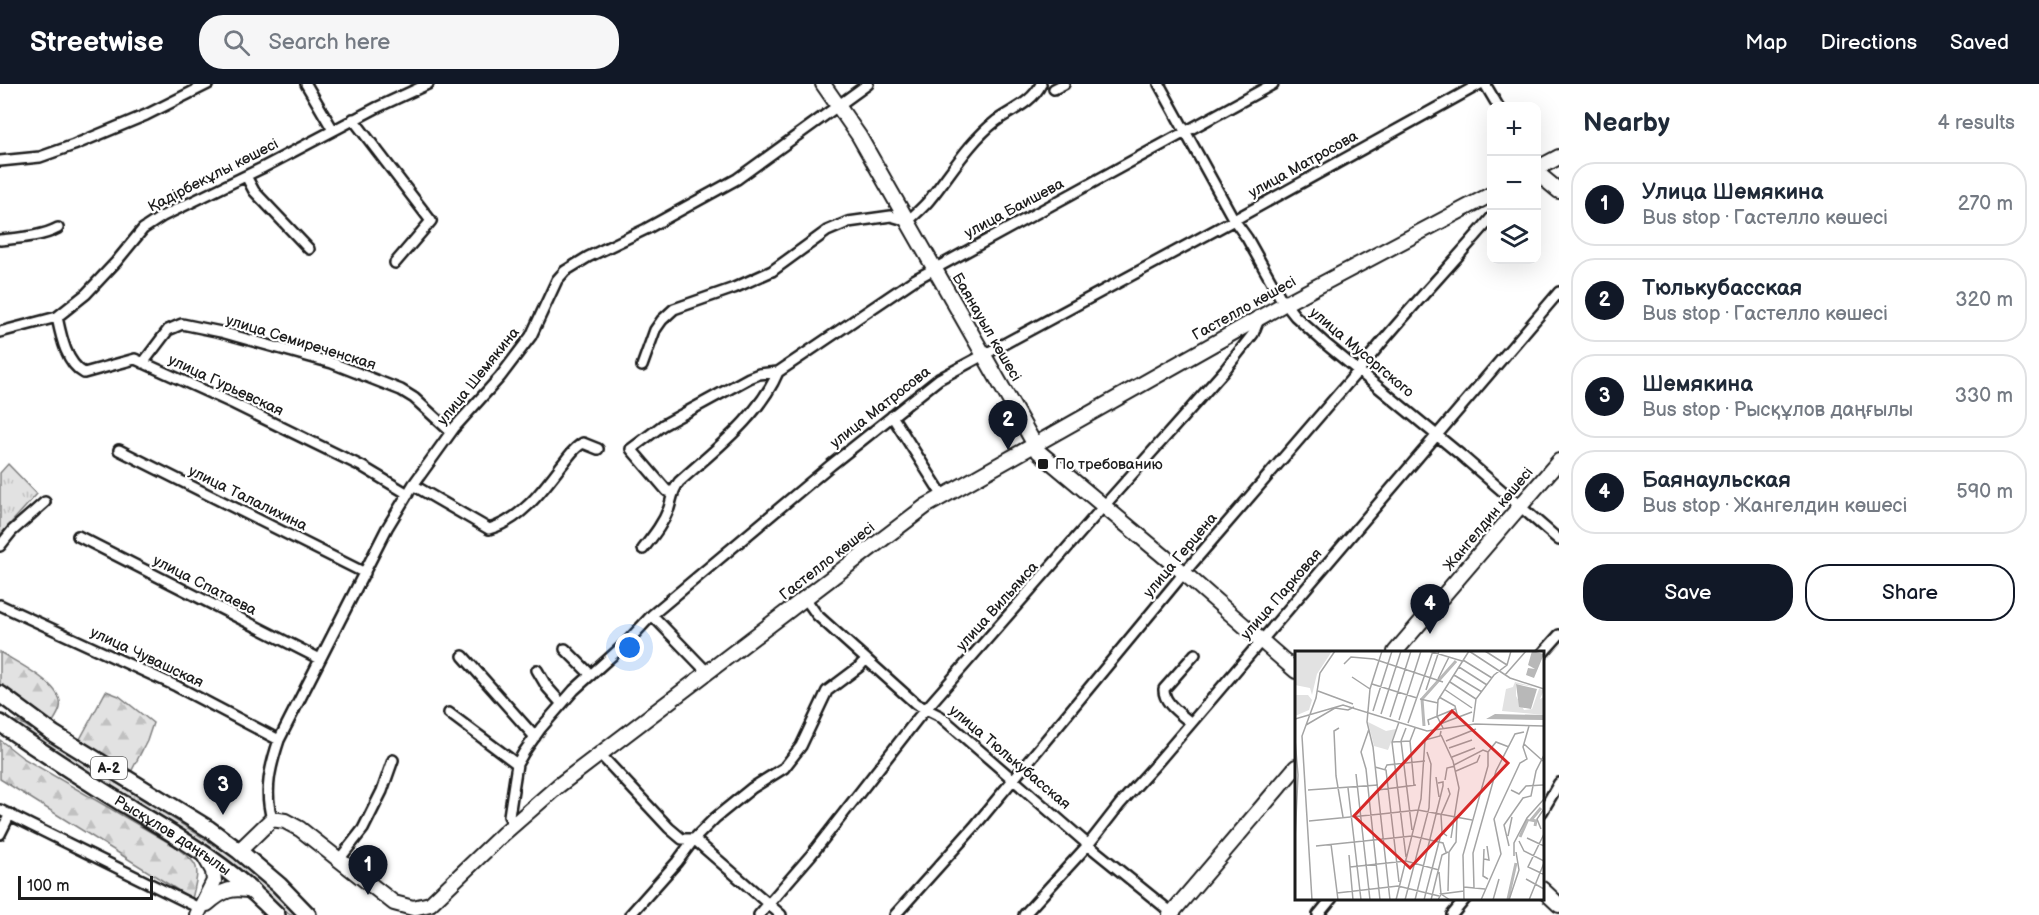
<!DOCTYPE html>
<meta charset="utf-8">
<style>
:root{--surface:#fff;--page:#f6f6f7;--text:#1f2937;--muted:#747a83;--line:#e0e1e3;--accent:#111827}
body{margin:0;font-family:"Balsamiq Sans",sans-serif;background:var(--page);color:var(--text)}
.controls{position:absolute;right:18px;top:18px;display:grid;overflow:hidden;border-radius:12px;box-shadow:0 6px 24px #0002}
.controls button{width:54px;height:54px;display:grid;place-items:center;padding:0;border:0;border-bottom:2px solid var(--line);background:var(--surface);color:var(--text);font:30px sans-serif}
.scale{position:absolute;left:18px;bottom:15px;width:135px;box-sizing:border-box;padding-left:6px;border:3px solid #1c1c1c;border-top:0;font-size:16px;line-height:21px;white-space:nowrap;color:#1c1c1c;-webkit-text-stroke:4px #fff;paint-order:stroke}
.you{position:absolute;left:630px;top:564px;width:21px;height:21px;margin:-15px;border:4px solid #fff;border-radius:50%;background:#1a73e8;box-shadow:0 0 0 9px #1a73e833}
.badge{display:grid;place-items:center;width:39px;height:39px;border-radius:50%;background:var(--accent);color:#fff;font-size:20px;font-weight:700}
.pin{position:absolute;translate:-50% -50px;filter:drop-shadow(0 2px 3px #0008)}
.pin::after{content:'';position:absolute;top:32px;width:21px;height:18px;background:inherit;clip-path:polygon(0 0,100% 0,50% 100%)}
.list{margin:0;padding:0;list-style:none}
h2{display:flex;justify-content:space-between;align-items:center;height:78px;margin:0;padding:0 24px;font-size:26px}
h2 small{font-size:20px;font-weight:400;color:var(--muted)}
.list li{display:grid;grid-template-columns:39px 1fr auto;gap:18px;align-items:center;box-sizing:border-box;height:84px;margin:0 12px 12px;padding:0 12px;border:2px solid var(--line);border-radius:24px}
.list b{display:block;font-size:22px;white-space:nowrap}
.list p{margin:0;font-size:20px;white-space:nowrap;color:var(--muted)}
.list em{font-size:20px;font-style:normal;color:var(--muted)}
.actions{display:flex;gap:12px;padding:18px 24px}
.actions a{flex:1;padding:14px 0;border:2px solid var(--accent);border-radius:24px;text-align:center;font-size:21px;color:var(--accent)}
.actions .main{background:var(--accent);color:#fff}
.icon{flex:none;width:33px;height:33px;fill:none;stroke:currentColor;stroke-width:2;stroke-linecap:round;stroke-linejoin:round}
.map{position:relative;flex:none;width:1559px;height:831px;overflow:hidden}
header{display:flex;align-items:center;gap:36px;box-sizing:border-box;height:84px;padding:0 30px;background:var(--accent);color:#fff}
header strong{font-size:28px}
nav{display:flex;gap:33px;margin-inline-start:auto;font-size:21px}
.search{width:420px;height:54px;background:var(--page);display:flex;align-items:center;gap:15px;box-sizing:border-box;padding:0 21px;border-radius:24px;color:var(--muted);font-size:22px}
main{display:flex}
aside{flex:1;background:var(--surface)}
.map>svg:first-child{display:block}
.grass{fill:url(#grass-tufts);stroke:#7f7f7f;stroke-width:1.5}
.forest{fill:url(#forest-firs);stroke:#7f7f7f;stroke-width:1.5}
.lines{fill:none;stroke-linecap:round;stroke-linejoin:round}
.street-casing{stroke:#1c1c1c;stroke-width:14}
.secondary-casing{stroke:#1c1c1c;stroke-width:18}
.primary-casing{stroke:#1c1c1c;stroke-width:20}
.street{stroke:#fff;stroke-width:9}
.secondary{stroke:#fff;stroke-width:14}
.primary{stroke:#fff;stroke-width:15}
.poi-dot{fill:#1c1c1c;stroke:#fff;stroke-width:2}
.labels{text-anchor:middle;stroke-width:4.5;stroke-linejoin:round;paint-order:stroke}
.shield{fill:#fff;stroke:#606060;stroke-width:1.5}
.shield-label{font-size:14px;font-weight:bold;fill:#1c1c1c}
.street-label{font-size:15px;fill:#1c1c1c;stroke:#fff}
.poi-label{font-size:15px;fill:#1c1c1c;stroke:#fff;text-anchor:start}
.inset-river{fill:none;stroke:#b8b8b8;stroke-width:3}
.inset-road{fill:none;stroke:#a4a4a4;stroke-width:1.5}
.view{fill:#d62828;fill-opacity:0.15;stroke:#d62828;stroke-width:3}
.inset-edge{fill:none;stroke:#1c1c1c;stroke-width:3}
</style>
<header>
<strong>Streetwise</strong>
<div class="search"><svg class="icon" aria-label="search" viewBox="0 0 24 24"><circle cx="10" cy="10" r="6"/><path d="M15 15l6 6"/></svg>Search here</div>
<nav><a>Map</a><a>Directions</a><a>Saved</a></nav>
</header>
<main>
<div class="map">
<svg width="1559" height="831" viewBox="0 0 1559 831">
<defs>
<pattern id="grass-tufts" width="24" height="20" patternUnits="userSpaceOnUse" patternTransform="scale(1.5)"><rect width="24" height="20" fill="#e2e2e2"/><path d="M3 7l-1-3M5 7V3M7 7l1-3M15 17l-1-3M17 17v-4M19 17l1-3" fill="none" stroke="#c1c1c1"/></pattern>
<pattern id="forest-firs" width="22" height="20" patternUnits="userSpaceOnUse" patternTransform="scale(1.5)"><rect width="22" height="20" fill="#e2e2e2"/><path d="M5 1l3.5 6h-7zM16 11l3.5 6h-7z" fill="#c1c1c1"/></pattern>
</defs>
<rect width="100%" height="100%" fill="#fff"/>
<filter id="ink" filterUnits="userSpaceOnUse"><feTurbulence type="fractalNoise" baseFrequency=".0167" numOctaves="2"/><feDisplacementMap in="SourceGraphic" scale="12" xChannelSelector="R" yChannelSelector="G"/><feConvolveMatrix kernelMatrix="1 2 1 2 8 2 1 2 1" color-interpolation-filters="sRGB"/></filter>
<g filter="url(#ink)">
<!-- grass -->
<path class="grass" d="M8,380L37,410L0,451V389Z
M13,638H20L218,763L246,782L299,831H290L240,786L215,768L47,662Z"/>
<!-- forest -->
<path class="forest" d="M0,568C17,579 65,601 60,624C59,629 54,636 51,641L0,604Z
M106,607L119,612L153,639L147,657L130,690L79,657Z
M0,656L23,674L173,761C201,782 200,781 192,815L0,695Z"/>
<g class="lines">
<defs>
<path id="street" d="M306,0L333,46
M1159,0L1234,136L1247,154L1280,213L1295,232L1327,261L1462,372L1559,456
M1485,0L1498,22
M1054,5L1064,0
M353,35L431,137L395,179
M0,77L40,73L74,61L146,31L208,0
M246,92L254,107L309,165
M0,156C19,154 41,153 58,144
M57,233C61,252 66,279 84,289L135,275L234,320L363,383L408,410
M0,248L57,233L86,210L116,178L143,145L163,132L262,84L378,23L428,0
M143,279L168,246L182,240L221,248L332,279L401,306L414,314L451,348
M642,282L655,246L662,236L674,225L734,204L772,187L827,147L848,138L891,132L908,137C915,130 924,123 930,115C951,89 969,58 996,37C1011,26 1032,19 1041,0
M892,332L943,412
M119,366L365,489
M413,401L489,445C521,436 542,407 561,382C569,373 573,364 583,359L598,365
M672,407H667L631,365L663,341L749,294L759,290L778,288L914,196L1273,0
M78,452L320,575
M0,462L12,447L45,418
M643,465C653,452 663,440 669,424C672,414 672,407 679,398C714,366 759,333 778,288
M805,514L817,531L916,620L940,632L1093,765L1172,829
M0,521L176,602L279,656
M652,531L708,589
M565,565L591,591
M1542,570L1559,551
M463,572L535,653
M537,586L547,603L562,620
M449,629L517,680
M1191,639C1181,630 1163,619 1164,605L1195,570
M599,669L669,744L682,755H694L781,831
M0,726L201,825
M1542,728L1559,699
M272,735C264,707 270,683 279,656L387,444L413,401L454,344L500,293L531,252L557,196L565,187L588,173L646,145L737,95L868,0
M514,740L509,732L517,680L524,668L541,644L574,606L626,559L652,531L831,381L939,295L1234,136L1480,0
M0,750L10,730
M338,777L363,745L382,707L393,676
M630,831L677,778L694,755L715,734L752,704L784,684L801,662L827,607L859,583L866,575
M759,831L811,771L918,634L1103,423L1224,287L1253,250L1259,235
M895,831L974,743L1184,489L1359,286C1401,233 1448,185 1492,133
M1024,831L1088,761L1120,720L1157,679L1559,208
M1318,831L1332,814
M1452,831L1466,814"/>
<path id="secondary" d="M823,0L859,52L1039,368L1184,489L1296,587
M1536,85L1559,73
M1536,88L1559,107
M1395,568L1559,377
M239,767L272,735L285,737L300,745L394,819L413,824L430,820L503,750L558,702L926,422L1284,220L1492,110
M1542,805L1559,821
M207,820C224,805 232,803 254,807
M197,831L214,797L213,787L204,771
M1170,831L1296,683"/>
<g id="primary">
<path d="M0,610L54,650L209,745L239,767L279,801L308,831"/>
<path id="s1" d="M0,639C40,667 80,693 122,719C179,753 230,782 277,831"/>
</g>
</defs>
<!-- street casing -->
<use href="#street" class="street-casing"/>
<!-- secondary casing -->
<use href="#secondary" class="secondary-casing"/>
<!-- primary casing -->
<use href="#primary" class="primary-casing"/>
<!-- street -->
<use href="#street" class="street"/>
<!-- secondary -->
<use href="#secondary" class="secondary"/>
<!-- primary -->
<use href="#primary" class="primary"/>
</g>
</g>
<!-- markers -->
<rect class="poi-dot" x="1037" y="374" width="12" height="12" rx="3"/>
<g class="labels">
<!-- shield labels -->
<rect class="shield" x="91" y="673" width="36" height="22" rx="4.5"/>
<g class="shield-label">
<text x="109" y="689">A-2</text>
</g>
<!-- street labels -->
<g class="street-label">
<text transform="translate(1303 80) rotate(-29)" y="5">улица Матросова</text>
<text transform="translate(213 91) rotate(-27)" y="5">Қадірбекұлы көшесі</text>
<text transform="translate(1014 124) rotate(-28)" y="5">улица Баишева</text>
<text transform="translate(1244 224) rotate(-29)" y="5">Гастелло көшесі</text>
<text transform="translate(987 243) rotate(60)" y="5">Баянауыл көшесі</text>
<text transform="translate(301 258) rotate(17)" y="5">улица Семиреченская</text>
<text transform="translate(1362 268) rotate(40)" y="5">улица Мусоргского</text>
<text transform="translate(478 292) rotate(-51)" y="5">улица Шемякина</text>
<text transform="translate(226 301) rotate(25)" y="5">улица Гурьевская</text>
<text transform="translate(880 323) rotate(-38)" y="5">улица Матросова</text>
<text transform="translate(248 414) rotate(26)" y="5">улица Талалихина</text>
<text transform="translate(1488 435) rotate(-50)" y="5">Жангелдин көшесі</text>
<text transform="translate(1180 471) rotate(-50)" y="5">улица Герцена</text>
<text transform="translate(827 477) rotate(-38)" y="5">Гастелло көшесі</text>
<text transform="translate(205 501) rotate(27)" y="5">улица Спатаева</text>
<text transform="translate(1281 510) rotate(-49)" y="5">улица Парковая</text>
<text transform="translate(997 522) rotate(-48)" y="5">улица Вильямса</text>
<text transform="translate(147 573) rotate(25)" y="5">улица Чувашская</text>
<text transform="translate(1010 673) rotate(40)" y="5">улица Тюлькубасская</text>
<text dy="5" stroke="none"><textPath href="#s1" startOffset="206">Рысқұлов даңғылы</textPath></text>
</g>
<!-- poi labels -->
<g class="poi-label">
<text x="1055" y="385">По требованию</text>
</g>
</g>
<!-- overview -->
<g transform="translate(1295 567)">
<rect width="249" height="249" fill="#fff"/>
<path d="M220,31L240,36L221,33V45L229,59L237,58L244,38L249,39L245,48L249,46V64L207,60L211,38L218,36ZM0,44H13L17,49L14,59L0,65Z" fill="#e2e2e2"/>
<path d="M0,0H37L22,23L17,44L15,37L0,34ZM73,71L91,80L101,78L93,99L79,95Z" fill="#e2e2e2"/>
<path d="M237,0L249,3L239,27L231,24L233,17L240,18L233,14ZM221,33L242,38L236,58L224,56ZM200,63L249,64V69L191,68Z" fill="#b8b8b8"/>
<path class="inset-river" d="M129,75L127,48L161,10M240,175L241,170L236,169L246,157M225,186L233,168M213,248L221,212"/>
<path class="inset-road" d="M87,0L75,38L72,71L78,96L95,249M134,0L167,10M174,0L215,27L249,38M190,0L212,14M168,9L197,27M49,13L56,6L79,8L148,31M164,16L192,34M159,24L187,41M210,24L231,0M57,26L75,38M143,28L154,6M155,31L181,48M77,33L122,47M149,38L177,57M131,39L144,0M23,40L58,53M144,46L160,55L163,67M125,48L143,52M78,60L97,0M86,63L106,0M95,66L116,0M0,68L48,54L132,80L180,73L249,75M104,69L126,0M104,71L97,91L111,206M178,71L181,48L199,24L212,14L216,0M113,72L138,0M145,73L177,61M11,74L40,57L53,59L59,56M134,74L133,69L160,58M44,77L39,80L41,125L48,166M111,77L106,90L117,179M148,77L142,65L143,49L174,0M74,78L66,101L71,118L85,249M146,84L158,110L164,137L156,187M0,88L3,124L0,189M151,90L181,78M97,91L115,90M229,93L248,110M154,97L177,89M157,106L180,97M159,114L188,99L193,101M80,116L91,119L104,231M90,118L92,114L130,110M161,120L182,111L185,104M61,123L75,249M141,126L144,146M150,129L152,117L160,115M119,134L115,90L120,77M53,137L66,249M13,139L83,134M83,139L121,134M216,139L224,143L231,135L248,134M86,163L123,159L177,169M14,170L86,163M246,178L242,168L249,158M152,185L147,181L146,164L155,143L153,137M213,185L217,166M232,187L249,195M224,190L229,200L249,210M36,193L43,249M21,195L117,185L148,192L151,201M214,195L209,174L228,147L236,145L241,120L249,104M189,198L188,225L193,228M54,204L58,249M219,205V192L232,167L249,148M189,208L194,209L192,195M55,216L111,210L144,219M248,223L233,216L249,183M231,228L249,238M169,236L190,238M179,237L178,202L201,120L220,83L229,81M153,240L154,201L161,191L162,167M42,242L103,235L144,245M17,249L7,85L21,47L25,22L40,0M101,249L126,148L130,89L145,85L146,80M110,249L134,157L136,113L132,101M120,249L148,135V131L143,132M129,249L146,183M136,249L147,204L153,201M143,249L146,243L144,221M155,249L146,243L169,240M169,249L168,204L193,115V101L201,91L214,96M186,249L206,203L199,168L225,112L232,108L228,96L234,75M198,249L204,228M214,249L224,219L221,201M234,249L249,212"/>
<path class="view" d="M157,60L213,112L115,217L59,165Z"/>
<rect width="249" height="249" class="inset-edge"/>
</g>
</svg>
<div class="controls">
<button>+</button>
<button>−</button>
<button><svg class="icon" aria-label="layers" viewBox="0 0 24 24"><path d="M12 4l9 5-9 5-9-5zM3 14l9 5 9-5"/></svg></button>
</div>
<div class="scale">100 m</div>
<div class="you"></div>
<div class="pin badge" style="left:368px;top:811px">1</div>
<div class="pin badge" style="left:1008px;top:366px">2</div>
<div class="pin badge" style="left:223px;top:731px">3</div>
<div class="pin badge" style="left:1430px;top:550px">4</div>
</div>
<aside>
<h2>Nearby<small>4 results</small></h2>
<ul class="list">
<li><span class="badge">1</span><div><b>Улица Шемякина</b><p>Bus stop · Гастелло көшесі</p></div><em>270 m</em></li>
<li><span class="badge">2</span><div><b>Тюлькубасская</b><p>Bus stop · Гастелло көшесі</p></div><em>320 m</em></li>
<li><span class="badge">3</span><div><b>Шемякина</b><p>Bus stop · Рысқұлов даңғылы</p></div><em>330 m</em></li>
<li><span class="badge">4</span><div><b>Баянаульская</b><p>Bus stop · Жангелдин көшесі</p></div><em>590 m</em></li>
</ul>
<div class="actions"><a class="main">Save</a><a>Share</a></div>
</aside>
</main>
